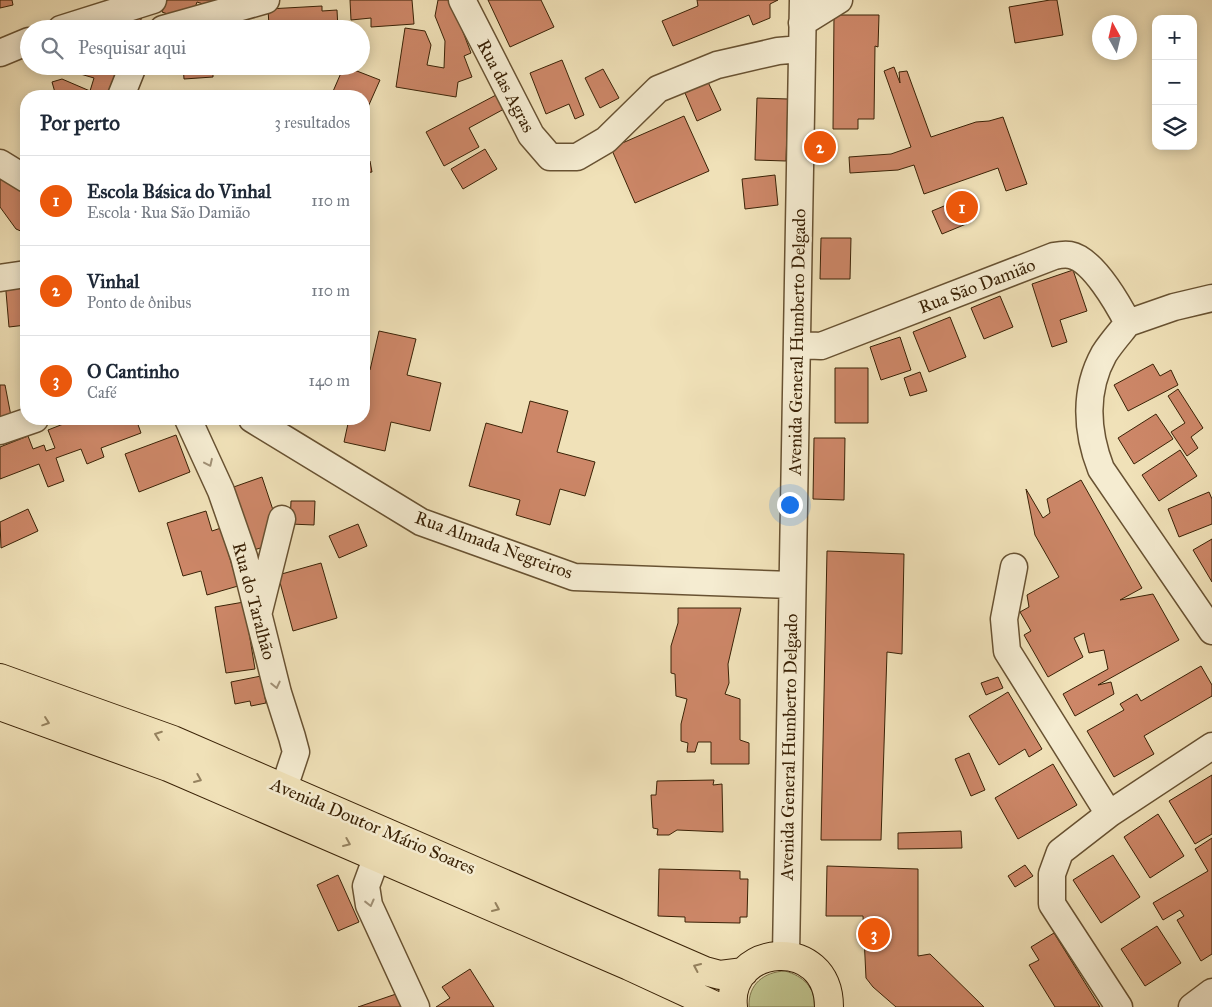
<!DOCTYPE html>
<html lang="pt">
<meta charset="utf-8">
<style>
:root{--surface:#fff;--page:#f6f6f7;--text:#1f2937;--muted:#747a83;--line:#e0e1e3;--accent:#ea580c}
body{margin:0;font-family:"IM FELL Great Primer",serif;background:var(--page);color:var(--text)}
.controls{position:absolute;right:15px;top:15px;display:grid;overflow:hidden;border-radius:10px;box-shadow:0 2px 12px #0003}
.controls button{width:45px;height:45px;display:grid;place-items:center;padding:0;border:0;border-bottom:1px solid var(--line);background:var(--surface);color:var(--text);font:25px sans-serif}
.compass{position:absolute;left:1092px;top:15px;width:45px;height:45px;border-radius:50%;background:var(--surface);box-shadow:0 2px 12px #0003;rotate:352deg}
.you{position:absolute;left:789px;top:504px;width:18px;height:18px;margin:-12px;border:4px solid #fff;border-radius:50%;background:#1a73e8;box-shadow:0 0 0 8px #1a73e833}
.badge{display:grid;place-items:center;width:32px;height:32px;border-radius:50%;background:var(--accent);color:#fff;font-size:16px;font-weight:700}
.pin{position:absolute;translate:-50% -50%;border:2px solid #fff;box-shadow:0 1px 5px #0006}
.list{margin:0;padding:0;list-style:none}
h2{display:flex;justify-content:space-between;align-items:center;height:65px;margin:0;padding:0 20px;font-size:21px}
h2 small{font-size:16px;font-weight:400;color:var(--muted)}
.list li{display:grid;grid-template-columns:32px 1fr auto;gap:15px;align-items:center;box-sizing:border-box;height:90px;padding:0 20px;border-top:1px solid var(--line)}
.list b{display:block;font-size:19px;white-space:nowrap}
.list p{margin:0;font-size:16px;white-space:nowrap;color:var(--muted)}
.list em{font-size:16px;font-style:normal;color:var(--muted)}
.icon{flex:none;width:28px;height:28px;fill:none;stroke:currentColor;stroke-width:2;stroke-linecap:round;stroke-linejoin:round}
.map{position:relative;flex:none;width:1212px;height:1007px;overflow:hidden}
.search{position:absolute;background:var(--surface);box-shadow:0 2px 12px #0003;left:20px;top:20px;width:350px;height:55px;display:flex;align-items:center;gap:12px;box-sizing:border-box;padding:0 18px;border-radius:28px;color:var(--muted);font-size:19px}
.panel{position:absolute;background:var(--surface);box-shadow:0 2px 12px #0003;left:20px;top:90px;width:350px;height:335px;border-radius:20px}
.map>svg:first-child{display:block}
.green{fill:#bec18b;stroke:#7c7248}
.building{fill:#cd8768;stroke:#3a2206}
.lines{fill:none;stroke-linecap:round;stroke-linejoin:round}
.minor-casing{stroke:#685232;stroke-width:29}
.major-casing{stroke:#3a2206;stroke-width:30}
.minor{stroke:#f5ecd1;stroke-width:26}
.major{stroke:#f0e1b8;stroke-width:28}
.oneway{stroke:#a19176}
.oneway2{stroke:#95825f}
.labels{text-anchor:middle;stroke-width:5;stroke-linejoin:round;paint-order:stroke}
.street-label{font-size:18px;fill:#3a2206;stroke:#f5ecd1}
</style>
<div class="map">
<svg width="1212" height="1007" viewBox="0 0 1212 1007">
<rect width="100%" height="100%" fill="#f0e1b8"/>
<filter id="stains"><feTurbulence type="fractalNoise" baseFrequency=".004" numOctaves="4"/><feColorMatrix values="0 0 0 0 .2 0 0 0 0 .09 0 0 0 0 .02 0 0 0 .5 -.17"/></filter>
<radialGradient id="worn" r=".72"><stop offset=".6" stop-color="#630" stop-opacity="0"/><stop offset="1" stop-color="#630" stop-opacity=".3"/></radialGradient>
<!-- green -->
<path class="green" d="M785,971C803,976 815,987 815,1007H749C748,984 764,972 785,971Z"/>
<!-- building -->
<path class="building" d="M0,0H12L13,5L0,8Z
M167,0H224L221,10L197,2L190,22L162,12Z
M350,0H412L414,24L371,27V18L351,20Z
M438,0H451L471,53L464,56L472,77L458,82L456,97L396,87L405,28L425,31L431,45L427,65L444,68L445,41L435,16Z
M488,0H541L554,27L510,47Z
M697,0H778L770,4V18L753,25L749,15L673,46L662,21L698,6Z
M1050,0H1057L1063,35L1015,43L1009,7Z
M322,6V11L337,10L338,29H202L232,15V28L269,26L268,9Z
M143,13L138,29H92Z
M834,15H879L878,47L875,46L874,119H858V129H833Z
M562,60L584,115L575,119L569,104L546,114L530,73Z
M74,66H126L116,96H56L52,82L62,79L90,91L94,78L77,73Z
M183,66H249L250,72L213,74V77L184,79Z
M344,66L380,80L364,116V96H331Z
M894,67L900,83L899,72L907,71L931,137L976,122L989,121L1003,117L1027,184L1006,191L998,168L924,194L914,165L898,170L850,173L849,157L891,154L911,147L884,71Z
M603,69L619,98L600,108L585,78Z
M708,82L721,110L697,121L685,93Z
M496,95L504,109L469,128L479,147L444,166L426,132Z
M757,98L788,99L786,161L755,160Z
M684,116L709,171L635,203L611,148Z
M485,149L497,169L463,189L451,169Z
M370,161L372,172L364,173V162Z
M7,175L26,189V230L23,232L16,229L0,207V180Z
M775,175L778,205L745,209L742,179Z
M961,199L971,222L942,234L932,211Z
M821,238H851L850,279H820Z
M1073,270L1087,311L1060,320L1067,342L1052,347L1032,284Z
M26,277V325L9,327L5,280Z
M1000,296L1013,327L984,339L971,308Z
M950,317L966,357L929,372L913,332Z
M379,331L416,339L407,375L441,383L430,431L391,422L385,451L344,442L349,419H364V368L370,370Z
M900,337L911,370L881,380L870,347Z
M1153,364L1160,376L1171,370L1178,385L1128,411L1114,385Z
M835,368H868V423H835Z
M920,372L927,391L910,396L904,378Z
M0,385H5L11,416L0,418Z
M1178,389L1203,428L1191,437L1198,448L1187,456L1171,432L1185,423L1168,396Z
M530,401L568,411L557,452L595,462L585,496L560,489L550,525L516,515L520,500L469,486L486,423L522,433Z
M1156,414L1173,439L1134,464L1118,438Z
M76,419H136L141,433L101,448L104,457L87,464L81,449L56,458L64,481L48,487L39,464L0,479V447L28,436L33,449L44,445L46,451L55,448L48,430Z
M176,435L190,472L139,492L125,454Z
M814,438H845L844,500L813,499Z
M1180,450L1197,476L1159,501L1142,475Z
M262,477L274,513L271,545L250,551L228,489Z
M1081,480L1142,588L1120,600L1153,594L1179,640L1098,685L1111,682L1114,694L1075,716L1063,694L1108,669L1104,650L1089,653L1084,633L1074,638L1083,657L1048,677L1024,635L1031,631L1020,612L1029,607L1027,595L1059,577L1035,535L1026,489L1043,518L1050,513L1047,499Z
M1209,492L1212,499V524L1179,537L1168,509Z
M291,501H315L314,525L290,524Z
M28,509L38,531L1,548L0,522Z
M206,511L212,531L221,528L238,586L207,595L201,571L183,576L167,523Z
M358,524L367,546L339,558L329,536Z
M1212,539V582L1193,550Z
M827,551L904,554L902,654L887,652L881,840H821Z
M321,563L337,618L293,631L278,575Z
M244,602L255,669L226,673L215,607Z
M678,608H741L728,664L729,683L725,694L740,699V740L749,743V764H711V742H698L695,752H687L688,743L681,741V724L687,699L676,696L675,674L671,673V646L678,623Z
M1201,666L1212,685V696L1144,736L1154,754L1114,777L1087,731L1124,710L1120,704L1137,694L1141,701Z
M261,676L266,703L251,706L250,701L235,704L231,682Z
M998,677L1003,688L986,695L981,683Z
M1008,692L1042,749L1029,757L1025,749L999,765L969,716Z
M969,753L985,790L971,796L955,759Z
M1053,764L1077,805L1018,839L995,798Z
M1212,775V834L1195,844L1169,801Z
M714,780L713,785L722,784L723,832L677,830L669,835H657L658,829L653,828L651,795H656L657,781Z
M1158,814L1184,856L1150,878L1124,837Z
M961,831L962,848L898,849V833Z
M1212,838V954L1201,961L1177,920L1184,916L1180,910L1163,920L1153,903L1208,871L1195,849Z
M1113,855L1140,897L1101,923L1073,880Z
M1025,865L1033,876L1015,887L1008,876Z
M827,866L918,869V956L930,954L984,1007H896L873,987L866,978L863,916H826Z
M659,869L740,871V879H748L747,917H740V923L685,922V917L658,916Z
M338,875L359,922L338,931L317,885Z
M1157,926L1181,963L1145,986L1121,949Z
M1054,933L1100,1007H1055L1029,965L1039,960L1031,947Z
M470,969L494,1007H436L450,998L442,987Z
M399,993L404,1007H358Z"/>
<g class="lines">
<defs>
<path id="minor" d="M462,0L531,135L550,157H577L606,140L658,89L717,65L778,51L801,49
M802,23L839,0
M61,29L153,0
M163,29L266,0
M0,53L29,41
M121,96L133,66
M0,163L26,179
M0,278L26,274
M1128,323C1120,333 1111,343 1104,354C1084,390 1086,431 1101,469L1212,631
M1128,323L1174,307L1212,298
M798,345L821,346L1054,256C1059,255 1065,254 1070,255C1093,259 1118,304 1128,323
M188,419L221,491L244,557L278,693L292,737L296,752L284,788
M252,419L421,522L574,577L792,585
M0,431L35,419
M1014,567L1004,619L1007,651L1109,814
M259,611L282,519
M377,856L366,886L369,905L416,1007
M786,955L803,0
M1119,1007L1052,904V874L1060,852L1109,814L1212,746
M1192,1007L1212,992"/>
<path id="major" d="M0,678L173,740L705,971L720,975L744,972
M0,706L168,767L629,966L718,1007
M733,1007C726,944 829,934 829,1007"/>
</defs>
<!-- minor casing -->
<use href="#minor" class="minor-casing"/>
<!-- major casing -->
<use href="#major" class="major-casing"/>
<!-- minor -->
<use href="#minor" class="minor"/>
<!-- major -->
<use href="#major" class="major"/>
</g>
<!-- one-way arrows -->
<defs><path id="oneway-chevron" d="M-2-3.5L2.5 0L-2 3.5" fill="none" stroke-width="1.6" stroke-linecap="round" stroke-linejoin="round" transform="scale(1.25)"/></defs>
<g class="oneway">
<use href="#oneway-chevron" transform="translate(209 463) rotate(65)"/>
<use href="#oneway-chevron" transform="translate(276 685) rotate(77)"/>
<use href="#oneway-chevron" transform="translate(370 903) rotate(76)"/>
</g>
<g class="oneway2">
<use href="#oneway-chevron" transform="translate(46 722) rotate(19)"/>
<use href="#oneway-chevron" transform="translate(158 735) rotate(-160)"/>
<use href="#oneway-chevron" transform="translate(198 779) rotate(23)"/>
<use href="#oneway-chevron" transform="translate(347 843) rotate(23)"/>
<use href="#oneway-chevron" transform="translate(496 908) rotate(24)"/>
<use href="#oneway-chevron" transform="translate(697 967) rotate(-156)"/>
</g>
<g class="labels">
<!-- street labels -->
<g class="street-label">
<text transform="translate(506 86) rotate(62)" y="6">Rua das Agras</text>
<text transform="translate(977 286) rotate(-21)" y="6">Rua São Damião</text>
<text transform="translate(797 342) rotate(-89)" y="6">Avenida General Humberto Delgado</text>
<text transform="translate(494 545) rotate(20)" y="6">Rua Almada Negreiros</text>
<text transform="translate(254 601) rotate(75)" y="6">Rua do Taralhão</text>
<text transform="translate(789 747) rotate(-89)" y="6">Avenida General Humberto Delgado</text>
<text transform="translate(373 826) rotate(23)" y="6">Avenida Doutor Mário Soares</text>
</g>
</g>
<rect width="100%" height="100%" filter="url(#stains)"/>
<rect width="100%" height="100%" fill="url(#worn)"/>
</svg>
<div class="controls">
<button>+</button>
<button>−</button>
<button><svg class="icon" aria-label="layers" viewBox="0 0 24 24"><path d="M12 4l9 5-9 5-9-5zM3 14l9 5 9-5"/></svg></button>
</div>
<svg class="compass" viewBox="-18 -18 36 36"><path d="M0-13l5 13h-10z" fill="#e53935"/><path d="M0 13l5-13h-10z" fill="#747a83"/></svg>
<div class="you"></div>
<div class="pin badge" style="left:962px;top:207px">1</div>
<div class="pin badge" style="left:820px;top:147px">2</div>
<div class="pin badge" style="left:874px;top:934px">3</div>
<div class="search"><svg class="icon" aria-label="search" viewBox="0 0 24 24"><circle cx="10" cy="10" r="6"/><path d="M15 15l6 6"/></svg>Pesquisar aqui</div>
<section class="panel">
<h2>Por perto<small>3 resultados</small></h2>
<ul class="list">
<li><span class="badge">1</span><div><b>Escola Básica do Vinhal</b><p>Escola · Rua São Damião</p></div><em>110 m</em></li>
<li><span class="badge">2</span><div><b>Vinhal</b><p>Ponto de ônibus</p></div><em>110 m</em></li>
<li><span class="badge">3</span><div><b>O Cantinho</b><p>Café</p></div><em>140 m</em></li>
</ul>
</section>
</div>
